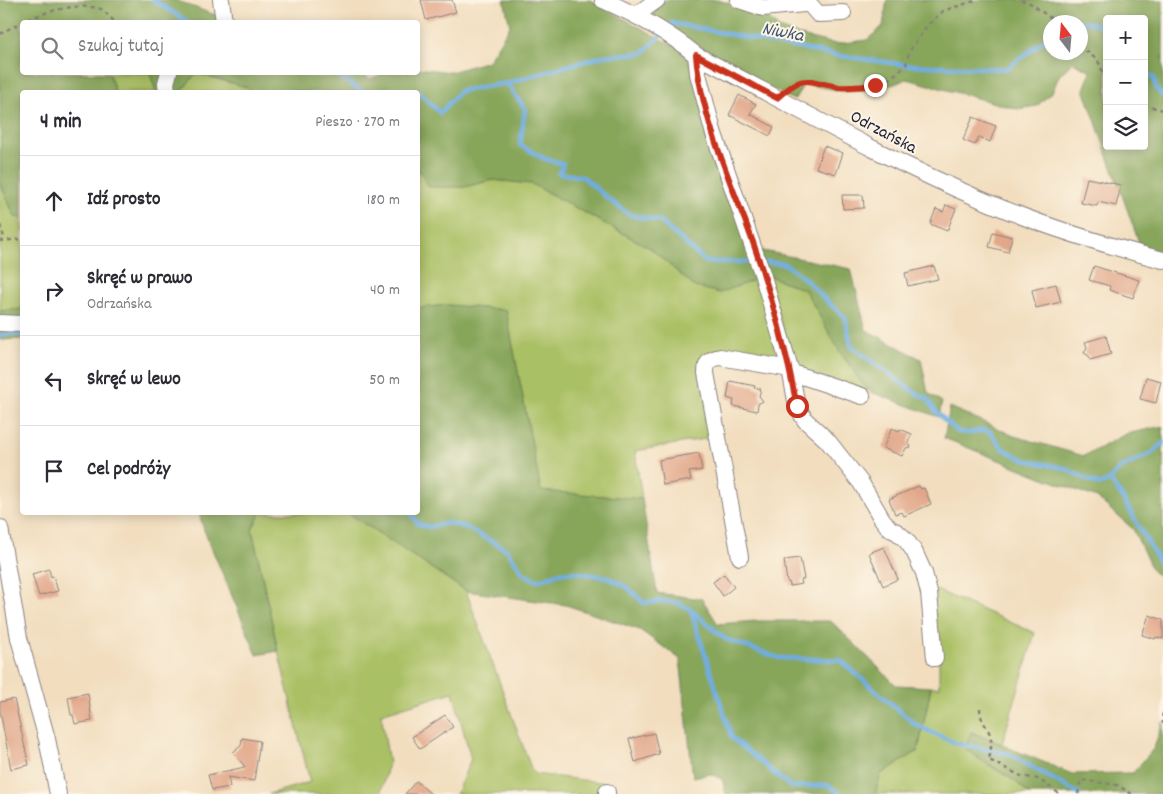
<!DOCTYPE html>
<html lang="pl">
<meta charset="utf-8">
<style>
:root{--surface:#fff;--page:#f7f7f7;--text:#2b2b33;--muted:#7c7c81;--line:#e1e1e2}
body{margin:0;font-family:Dekko,sans-serif;background:var(--page);color:var(--text)}
.controls{position:absolute;right:15px;top:15px;display:grid;overflow:hidden;border-radius:5px;box-shadow:0 2px 12px #0003}
.controls button{width:45px;height:45px;display:grid;place-items:center;padding:0;border:0;border-bottom:1px solid var(--line);background:var(--surface);color:var(--text);font:25px sans-serif}
.compass{position:absolute;left:1043px;top:15px;width:45px;height:45px;border-radius:50%;background:var(--surface);box-shadow:0 2px 12px #0003;rotate:344deg}
.stop{position:absolute;width:15px;height:15px;margin:-11px;border:4px solid #c8321e;border-radius:50%;background:#fff}
.stop.end{background:#c8321e;border-color:#fff;box-shadow:0 1px 5px #0008}
.list{margin:0;padding:0;list-style:none}
h2{display:flex;justify-content:space-between;align-items:center;height:65px;margin:0;padding:0 20px;font-size:21px}
h2 small{font-size:16px;font-weight:400;color:var(--muted)}
.list li{display:grid;grid-template-columns:32px 1fr auto;gap:15px;align-items:center;box-sizing:border-box;height:90px;padding:0 20px;border-top:1px solid var(--line)}
.list b{display:block;font-size:19px;white-space:nowrap}
.list p{margin:0;font-size:16px;white-space:nowrap;color:var(--muted)}
.list em{font-size:16px;font-style:normal;color:var(--muted)}
.icon{flex:none;width:28px;height:28px;fill:none;stroke:currentColor;stroke-width:2;stroke-linecap:round;stroke-linejoin:round}
.map{position:relative;flex:none;width:1163px;height:794px;overflow:hidden}
.search{position:absolute;background:var(--surface);box-shadow:0 2px 12px #0003;left:20px;top:20px;width:400px;height:55px;display:flex;align-items:center;gap:12px;box-sizing:border-box;padding:0 18px;border-radius:5px;color:var(--muted);font-size:19px}
.panel{position:absolute;background:var(--surface);box-shadow:0 2px 12px #0003;left:20px;top:90px;width:400px;height:425px;border-radius:5px}
.map>svg:first-child{display:block}
.green{fill:#aac065;stroke:#667150}
.forest{fill:#87a65a;stroke:#54644a;fill-rule:evenodd}
.lines{fill:none;stroke-linecap:round;stroke-linejoin:round}
.stream{stroke:#6fade1;stroke-width:4.5}
.building{fill:#e2a78a}
.minor-casing{stroke:#8a807d;stroke-width:18}
.path{stroke:#8a807d;stroke-width:2.5;stroke-dasharray:4 4;stroke-linecap:butt}
.minor{stroke:#fff;stroke-width:16}
.route{stroke:#c8321e;stroke-width:6}
.labels{text-anchor:middle;stroke-width:4;stroke-linejoin:round;paint-order:stroke}
.street-label{font-size:18px;fill:#22223b;stroke:#fcf5e5}
.water-label{font-size:19px;font-style:italic;fill:#3d5375;stroke:#fcf5e5}
</style>
<div class="map">
<svg width="1163" height="794" viewBox="0 0 1163 794">
<rect width="100%" height="100%" fill="#fcf5e5"/>
<filter id="ink" filterUnits="userSpaceOnUse"><feTurbulence type="fractalNoise" baseFrequency=".02" numOctaves="2"/><feDisplacementMap in="SourceGraphic" scale="10" xChannelSelector="R" yChannelSelector="G"/><feConvolveMatrix kernelMatrix="1 2 1 2 8 2 1 2 1" color-interpolation-filters="sRGB"/></filter>
<filter id="wash" filterUnits="userSpaceOnUse"><feTurbulence type="fractalNoise" baseFrequency=".0096" numOctaves="4" result="noise"/><feDisplacementMap in="SourceGraphic" scale="20" xChannelSelector="R" yChannelSelector="G"/><feGaussianBlur stdDeviation="1.12" result="paint"/><feColorMatrix in="noise" values="0 0 0 0 0 0 0 0 0 0 0 0 0 0 0 0 0 1.4 0 .05"/><feComposite in="paint" operator="in"/></filter>
<g filter="url(#wash)">
<rect width="100%" height="100%" fill="#f2debf"/>
<!-- green -->
<path class="green" d="M109,73H150L156,92H115Z
M196,73L246,87L251,92H181Z
M418,168L430,187H464L493,180L532,184L650,248L695,287L760,278L780,354L774,363L710,356L716,437L635,451L642,499L541,492L506,310L448,305L418,308Z
M0,183L15,217L22,218V309L0,311Z
M767,275L805,290L840,352L868,391L795,370Z
M261,513H348L466,591L531,768L535,774L606,783L604,794H456L471,759L453,692L381,714L389,763L380,794H269L310,782L278,651L252,529Z
M932,588L1035,633L1002,744L971,732L978,759L1015,781L1029,794H875L881,774L918,751L931,687H939V661Z"/>
<!-- forest -->
<path class="forest" d="M0,0H175L212,14L242,22H22V72L109,73L115,92H22V218L15,217L0,183Z
M504,0H590L687,53L760,278L720,293L695,287L650,248L532,184L493,180L464,187H429L418,168V92H251L246,87L196,73L181,92H156L150,73L358,72L370,79L386,73L418,72V68L451,72L488,61L510,26Z
M666,0H718L762,13L779,28L805,37L836,44L867,40L883,26L887,0H1163V255L1142,251L1084,89L1091,71L1073,62L1059,76L1052,92L1037,106L1017,109L907,79L877,90L846,92L804,84L794,100L711,58L653,18V10ZM1107,19H1144V146H1107ZM1050,22H1080V52H1050Z
M759,250L851,269L866,330L921,359L928,393L942,402L939,417L868,391L840,352L805,290L767,275Z
M448,305L506,310L541,491L642,499L657,593L702,599L718,624L757,621H831L896,685L931,687L918,751L881,774L875,794H726L722,779L710,774L693,777L680,659L640,630L566,605L466,591L348,513L418,512V308Z
M22,309V339L0,340V311Z
M950,407L1014,436L1084,456L1126,434L1163,426V578L1153,572L1133,529L1097,498L1041,477L944,438Z
M199,513H261L252,529L278,651L257,655L204,530Z
M1163,722V794H1029L1015,781L965,749L971,732L1072,774L1133,773L1154,748Z"/>
<g class="lines">
<!-- stream -->
<path class="stream" d="M153,0L188,22
M1075,22C1087,21 1096,23 1107,29
M667,29L672,23L835,55L906,65L1006,69L1050,36
M332,72L363,92
M1144,75H1149L1154,78L1156,89L1163,96
M507,83L525,109L520,145L543,158L563,164L559,173L583,177L606,197L630,215L660,221L706,262H748
M414,92H419L440,113L460,91L507,83L603,56L643,53L661,35
M766,262L785,264L805,279L830,304L845,317L851,346L917,394L927,398L936,412L958,432L970,433L983,430L990,432L1003,449L1025,460L1064,468L1099,485L1110,480L1119,469L1152,453L1163,443
M0,336L11,333L22,335
M1110,480L1122,497L1163,569
M410,512L418,524L430,527L448,523L465,527L506,549L524,574L536,580L544,579L559,573L574,572L606,577L627,587L644,603L663,601L678,603L690,609L725,639L779,658L840,660L916,725L955,743L1009,754L1079,794
M691,611L732,738L791,787L828,785L841,794"/>
</g>
<g id="blocks">
<!-- building -->
<path class="building" d="M421,0H452L456,12L426,20Z
M739,95L756,104L750,114L774,127L770,136L729,115Z
M973,117L996,126L990,142L979,137L975,145L963,140Z
M824,146L843,153L836,174L816,168Z
M1087,178L1121,185L1116,206L1098,202L1097,206L1081,203Z
M842,195H863L864,208L843,209Z
M946,205L956,209L947,231L930,224L936,209L943,212Z
M993,232L1012,237L1008,252L989,247Z
M934,266L938,279L908,286L905,273Z
M1094,266L1139,280L1133,298L1109,290L1110,286L1089,280Z
M1056,284L1061,302L1036,308L1032,290Z
M1106,336L1111,354L1090,360L1089,356L1084,353L1087,347L1085,342Z
M1146,377L1161,381L1156,403L1140,399Z
M730,381L755,386L754,388L761,389L759,396L763,401L758,404L757,411L733,406L734,400L727,398Z
M892,428L899,431L900,429L912,434L908,442L911,447L906,448L902,456L883,448Z
M699,453L702,470L689,472L691,480L663,485L659,460Z
M919,486L921,489L924,488L931,504L904,516L902,512L895,514L889,499Z
M884,547L898,579L883,586L869,553Z
M800,558L804,579L801,580L802,584L790,586L789,582H787L784,560Z
M49,569L51,577L53,576L58,591L39,596L32,574Z
M724,574L734,587L723,596L713,582Z
M1149,615L1163,620V639L1156,637L1155,639L1142,635Z
M88,693L92,721L75,724L73,715H71L68,697Z
M14,699L29,765L11,769L0,711V702Z
M445,715L453,727L420,749L412,737Z
M654,733L659,754L635,762L629,739Z
M242,738L260,741L254,781L228,777L230,787L212,790L208,775L245,767L233,752L241,746Z
M416,781L431,794H405Z"/>
</g>
</g>
<g filter="url(#ink)">
<use href="#blocks" fill-opacity="0" stroke="#8a807d" stroke-width="1"/>
<g class="lines">
<defs>
<path id="minor" d="M221,0L224,22
M603,0C637,15 668,32 696,55C790,104 883,158 980,199C1039,225 1101,244 1163,260
M739,0L763,8L804,4L807,1L818,14L843,13
M636,15L657,0
M696,55L698,74L713,131L762,273L790,369L797,406L805,420L827,440L861,483L882,519L890,529L897,532L906,540L914,551L924,573L929,593L935,658
M167,92L166,83L169,72
M0,323L22,324
M790,372L862,396
M0,528L19,638L47,739L58,794
M740,557L706,373C706,363 709,359 720,357L790,369
M607,794V792"/>
</defs>
<!-- minor casing -->
<use href="#minor" class="minor-casing"/>
<!-- path -->
<path class="path" d="M1021,0L1030,3L1056,22
M0,34C26,18 69,0 101,9C106,12 110,18 115,22
M1080,45L1098,61L1107,81
M787,89L792,85L808,80L840,87L875,85L891,78L906,65L909,52L926,27L943,11L977,0
M1144,105L1163,110
M0,225L5,240
M0,241L22,239
M980,708C980,723 989,726 991,739C992,745 990,754 989,760L1021,776L1038,779L1060,794
M1163,713L1162,718L1163,724
M1078,794L1081,780L1117,785L1132,794"/>
<!-- minor -->
<use href="#minor" class="minor"/>
</g>
</g>
<g class="lines" filter="url(#ink)">
<!-- route -->
<path class="route" d="M797,406C785,344 768,282 746,223C726,172 700,109 696,55L777,98C806,72 806,82 839,87C851,88 864,86 875,85"/>
</g>
<g class="labels">
<!-- street labels -->
<g class="street-label">
<text transform="translate(884 131) rotate(28)" y="6">Odrzańska</text>
</g>
<!-- water labels -->
<g class="water-label">
<text transform="translate(783 30) rotate(11)" y="7">Niwka</text>
</g>
</g>
</svg>
<div class="controls">
<button>+</button>
<button>−</button>
<button><svg class="icon" aria-label="layers" viewBox="0 0 24 24"><path d="M12 4l9 5-9 5-9-5zM3 14l9 5 9-5"/></svg></button>
</div>
<svg class="compass" viewBox="-18 -18 36 36"><path d="M0-13l5 13h-10z" fill="#e53935"/><path d="M0 13l5-13h-10z" fill="#7c7c81"/></svg>
<div class="stop" style="left:797px;top:406px"></div>
<div class="stop end" style="left:875px;top:85px"></div>
<div class="search"><svg class="icon" aria-label="search" viewBox="0 0 24 24"><circle cx="10" cy="10" r="6"/><path d="M15 15l6 6"/></svg>Szukaj tutaj</div>
<section class="panel">
<h2>4 min<small>Pieszo · 270 m</small></h2>
<ul class="list">
<li><svg class="icon" aria-label="ahead" viewBox="0 0 24 24"><path d="M12 20V5M6 11l6-6 6 6"/></svg><div><b>Idź prosto</b></div><em>180 m</em></li>
<li><svg class="icon" aria-label="right" viewBox="0 0 24 24"><path d="M7 20v-9h11M14 6l5 5-5 5"/></svg><div><b>Skręć w prawo</b><p>Odrzańska</p></div><em>40 m</em></li>
<li><svg class="icon" aria-label="left" viewBox="0 0 24 24"><path d="M17 20v-9H6M10 6l-5 5 5 5"/></svg><div><b>Skręć w lewo</b></div><em>50 m</em></li>
<li><svg class="icon" aria-label="arrive" viewBox="0 0 24 24"><path d="M6 21V4h12l-3 4 3 4H6"/></svg><div><b>Cel podróży</b></div></li>
</ul>
</section>
</div>
